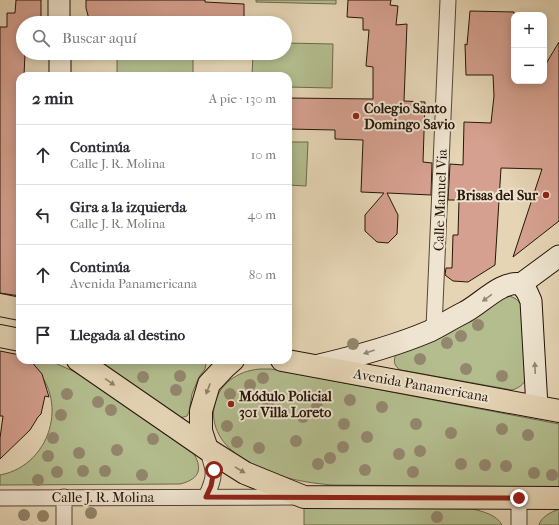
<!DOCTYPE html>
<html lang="es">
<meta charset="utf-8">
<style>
:root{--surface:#fff;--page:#f7f7f7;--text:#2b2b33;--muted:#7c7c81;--line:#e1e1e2}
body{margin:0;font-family:"IM FELL French Canon",serif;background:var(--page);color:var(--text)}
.controls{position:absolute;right:12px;top:12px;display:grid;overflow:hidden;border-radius:8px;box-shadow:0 2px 10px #0003}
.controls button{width:36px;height:36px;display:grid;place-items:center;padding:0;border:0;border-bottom:1px solid var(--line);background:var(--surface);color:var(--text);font:20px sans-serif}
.stop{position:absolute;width:12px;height:12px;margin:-9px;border:3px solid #8f2418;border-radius:50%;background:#fff}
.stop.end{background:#8f2418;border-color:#fff;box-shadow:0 1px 4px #0008}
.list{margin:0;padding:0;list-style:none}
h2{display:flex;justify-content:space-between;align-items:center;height:52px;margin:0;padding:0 16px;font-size:17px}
h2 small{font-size:13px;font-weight:400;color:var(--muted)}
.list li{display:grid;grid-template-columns:26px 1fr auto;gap:12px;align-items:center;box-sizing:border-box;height:60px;padding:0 16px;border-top:1px solid var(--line)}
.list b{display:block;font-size:15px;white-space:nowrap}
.list p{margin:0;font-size:13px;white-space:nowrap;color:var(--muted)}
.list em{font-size:13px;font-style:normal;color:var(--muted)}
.icon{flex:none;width:22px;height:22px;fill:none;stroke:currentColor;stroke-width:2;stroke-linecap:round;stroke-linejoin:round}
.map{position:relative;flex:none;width:559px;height:525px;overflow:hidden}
.search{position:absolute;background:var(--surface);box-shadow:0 2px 10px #0003;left:16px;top:16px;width:276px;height:44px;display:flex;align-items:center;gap:10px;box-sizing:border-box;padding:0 14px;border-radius:22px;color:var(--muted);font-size:15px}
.panel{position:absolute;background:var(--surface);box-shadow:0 2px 10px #0003;left:16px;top:72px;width:276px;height:292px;border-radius:12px}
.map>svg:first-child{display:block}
.green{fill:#b3bd8e;stroke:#6c694c}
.building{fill:#d5a08f;stroke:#25150a}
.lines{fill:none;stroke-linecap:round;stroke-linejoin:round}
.street-casing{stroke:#554535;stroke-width:17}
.secondary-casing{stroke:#25150a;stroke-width:23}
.primary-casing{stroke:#25150a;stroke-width:24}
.street{stroke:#eee4cf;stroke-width:15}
.secondary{stroke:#eee4cf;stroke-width:21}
.primary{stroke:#e5d5b5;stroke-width:22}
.tree{fill:#93876d}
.oneway{fill:#948776}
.oneway2{fill:#8f7f68}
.route{stroke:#8f2418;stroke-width:5}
.poi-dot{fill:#8f2418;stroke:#eee4cf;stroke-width:1.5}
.labels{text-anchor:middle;stroke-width:4;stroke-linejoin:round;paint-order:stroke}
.poi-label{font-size:14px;font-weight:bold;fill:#25150a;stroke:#eee4cf;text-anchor:start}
.street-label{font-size:14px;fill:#25150a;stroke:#eee4cf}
</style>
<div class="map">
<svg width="559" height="525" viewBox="0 0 559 525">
<rect width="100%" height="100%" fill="#e5d5b5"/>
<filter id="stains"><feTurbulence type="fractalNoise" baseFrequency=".005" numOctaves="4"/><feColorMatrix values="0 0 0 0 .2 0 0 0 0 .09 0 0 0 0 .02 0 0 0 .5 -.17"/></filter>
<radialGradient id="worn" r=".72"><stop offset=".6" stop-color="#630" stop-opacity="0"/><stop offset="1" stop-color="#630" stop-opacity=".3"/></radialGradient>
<!-- green -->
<path class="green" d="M256,0H336V4L256,2Z
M285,43L333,44L332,88L288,87V76H252L253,53H285Z
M117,53H193V76H117Z
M288,142H308L306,186L288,185Z
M506,295C517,298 519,300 523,310L526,379C523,385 519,388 512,390L401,370C394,367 393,361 396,354Z
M25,360H48L73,371L88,380L194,454C204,471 197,480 180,484L0,485V475C54,465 72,391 25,360Z
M96,360H204L206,364L205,369L199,377L192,394L189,412L187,416L180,418Z
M260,369H271L559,424V487L332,485C298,482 262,475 235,453C197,424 212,373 260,369Z
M304,507L472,509C482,511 497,515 502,525H304Z
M559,509V525H539C541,517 551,512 559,509Z"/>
<!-- building -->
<path class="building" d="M16,0H41V23H23V53H25L24,76H20V296L0,293V27H7V13H15Z
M86,0H205V2L244,4V23H90L86,8Z
M348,0H391L390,5L398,6L396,25L407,24L404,101L425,102L423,162L432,163L431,195L387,193L398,215L397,234L388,243L377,242L365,231V215L384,193L361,192L363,140L335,139V130L288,129V98L373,99V67L366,66L369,30H363V18L347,17Z
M470,11L514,12V81H544V67L559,42V221L513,257L542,169L501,168L495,265L468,282L453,281L445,275L446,268H452L453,235H458L459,200H448L450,164L463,165L464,122L491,123L494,96L493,75H466L465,44L467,45Z
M0,351L20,355V360H30L42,374L49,397L45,396L41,414L38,417L30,430L0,459V438L3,416H0Z"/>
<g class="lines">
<defs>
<path id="street" d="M434,328L448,0
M206,497C216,475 215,472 207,449
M0,498L295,497
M519,498V525
M64,525V497"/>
<path id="secondary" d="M59,0V23
M60,53V76
M521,284L559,256
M315,366C354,357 393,347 430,331C442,325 453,318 465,312C482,303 502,280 521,284L527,292L531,301L537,407"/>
<path id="primary" d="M0,305L20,309
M0,336L20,340
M78,360L207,449L245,473L304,497L559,498
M282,360L559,411
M207,449L201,431V411L209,384L225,367L233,360"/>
</defs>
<!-- street casing -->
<use href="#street" class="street-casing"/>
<!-- secondary casing -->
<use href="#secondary" class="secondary-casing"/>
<!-- primary casing -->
<use href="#primary" class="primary-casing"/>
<!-- street -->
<use href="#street" class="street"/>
<!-- secondary -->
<use href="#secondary" class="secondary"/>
<!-- primary -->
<use href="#primary" class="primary"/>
</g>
<!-- trees -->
<g class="tree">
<circle cx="478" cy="325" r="6"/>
<circle cx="461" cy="336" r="6"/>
<circle cx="447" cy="343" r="6"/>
<circle cx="353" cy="344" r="6"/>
<circle cx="420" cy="359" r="6"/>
<circle cx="466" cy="369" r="6"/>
<circle cx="180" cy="376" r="6"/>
<circle cx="502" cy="376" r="6"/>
<circle cx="143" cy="377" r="6"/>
<circle cx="263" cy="378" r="6"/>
<circle cx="250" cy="385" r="6"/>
<circle cx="176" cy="390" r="6"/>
<circle cx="67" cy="394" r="6"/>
<circle cx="230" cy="394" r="6"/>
<circle cx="350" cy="400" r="6"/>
<circle cx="98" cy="402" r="6"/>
<circle cx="268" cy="403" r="6"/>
<circle cx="317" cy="407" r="6"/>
<circle cx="382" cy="407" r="6"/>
<circle cx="111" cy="410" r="6"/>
<circle cx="61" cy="415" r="6"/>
<circle cx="303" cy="417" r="6"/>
<circle cx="344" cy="424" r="6"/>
<circle cx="416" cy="424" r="6"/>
<circle cx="227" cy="426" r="6"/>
<circle cx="502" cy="429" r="6"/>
<circle cx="451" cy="433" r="6"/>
<circle cx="528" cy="435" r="6"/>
<circle cx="367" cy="437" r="6"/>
<circle cx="53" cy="438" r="6"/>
<circle cx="153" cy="439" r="6"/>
<circle cx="296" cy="441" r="6"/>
<circle cx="237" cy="442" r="6"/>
<circle cx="343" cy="447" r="6"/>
<circle cx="259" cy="448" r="6"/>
<circle cx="117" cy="450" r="6"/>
<circle cx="420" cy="451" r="6"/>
<circle cx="79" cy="453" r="6"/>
<circle cx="399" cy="454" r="6"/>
<circle cx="48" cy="456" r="6"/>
<circle cx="330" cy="458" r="6"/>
<circle cx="318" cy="464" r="6"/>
<circle cx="461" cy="464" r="6"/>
<circle cx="485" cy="465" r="6"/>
<circle cx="506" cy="466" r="6"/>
<circle cx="365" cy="470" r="6"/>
<circle cx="83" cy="471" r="6"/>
<circle cx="105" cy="471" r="6"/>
<circle cx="57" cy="472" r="6"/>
<circle cx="413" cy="472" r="6"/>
<circle cx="534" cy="473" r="6"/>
<circle cx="142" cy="475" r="6"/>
<circle cx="552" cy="475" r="6"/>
<circle cx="38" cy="480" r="6"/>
<circle cx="91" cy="513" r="6"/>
<circle cx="24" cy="515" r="6"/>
<circle cx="43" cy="516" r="6"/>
<circle cx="437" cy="517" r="6"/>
</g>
<!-- one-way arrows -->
<defs><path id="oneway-solid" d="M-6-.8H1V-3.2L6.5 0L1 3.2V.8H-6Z"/></defs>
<g class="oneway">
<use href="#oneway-solid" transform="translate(487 298) rotate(144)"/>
<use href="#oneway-solid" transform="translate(369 352) rotate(161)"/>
<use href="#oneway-solid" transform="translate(535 368) rotate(-93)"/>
</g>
<g class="oneway2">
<use href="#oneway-solid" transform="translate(110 382) rotate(35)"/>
<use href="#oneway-solid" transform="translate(208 389) rotate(111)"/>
<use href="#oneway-solid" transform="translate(240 470) rotate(31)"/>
</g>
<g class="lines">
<!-- route -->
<path class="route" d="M214,470L211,486L206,497L519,498"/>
</g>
<!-- markers -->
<g class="poi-dot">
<circle cx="356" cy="116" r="4"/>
<circle cx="546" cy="195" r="4"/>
<circle cx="231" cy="404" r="4"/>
</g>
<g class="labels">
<!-- poi labels -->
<g class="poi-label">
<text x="364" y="113">Colegio Santo<tspan x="364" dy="16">Domingo Savio</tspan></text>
<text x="538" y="200" text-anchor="end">Brisas del Sur</text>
<text x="239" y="401">Módulo Policial<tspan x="239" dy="16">301 Villa Loreto</tspan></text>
</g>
<!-- street labels -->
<g class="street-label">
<text transform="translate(440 200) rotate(-88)" y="5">Calle Manuel Via</text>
<text transform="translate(421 385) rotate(10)" y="5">Avenida Panamericana</text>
<text x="103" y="502">Calle J. R. Molina</text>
</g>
</g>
<rect width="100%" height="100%" filter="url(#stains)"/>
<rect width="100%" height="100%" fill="url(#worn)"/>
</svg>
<div class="controls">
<button>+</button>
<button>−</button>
</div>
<div class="stop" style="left:214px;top:470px"></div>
<div class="stop end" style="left:519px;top:498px"></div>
<div class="search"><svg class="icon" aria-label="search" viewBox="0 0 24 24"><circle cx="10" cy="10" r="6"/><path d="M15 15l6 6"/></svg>Buscar aquí</div>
<section class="panel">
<h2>2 min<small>A pie · 130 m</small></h2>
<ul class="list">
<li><svg class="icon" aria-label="ahead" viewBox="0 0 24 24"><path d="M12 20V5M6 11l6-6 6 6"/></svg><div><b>Continúa</b><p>Calle J. R. Molina</p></div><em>10 m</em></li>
<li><svg class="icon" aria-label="left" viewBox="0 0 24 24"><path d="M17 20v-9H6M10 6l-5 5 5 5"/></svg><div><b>Gira a la izquierda</b><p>Calle J. R. Molina</p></div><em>40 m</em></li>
<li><svg class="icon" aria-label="ahead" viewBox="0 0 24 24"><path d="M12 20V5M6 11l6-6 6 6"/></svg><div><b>Continúa</b><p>Avenida Panamericana</p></div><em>80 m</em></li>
<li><svg class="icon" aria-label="arrive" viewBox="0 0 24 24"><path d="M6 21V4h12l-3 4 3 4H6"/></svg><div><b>Llegada al destino</b></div></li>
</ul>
</section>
</div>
